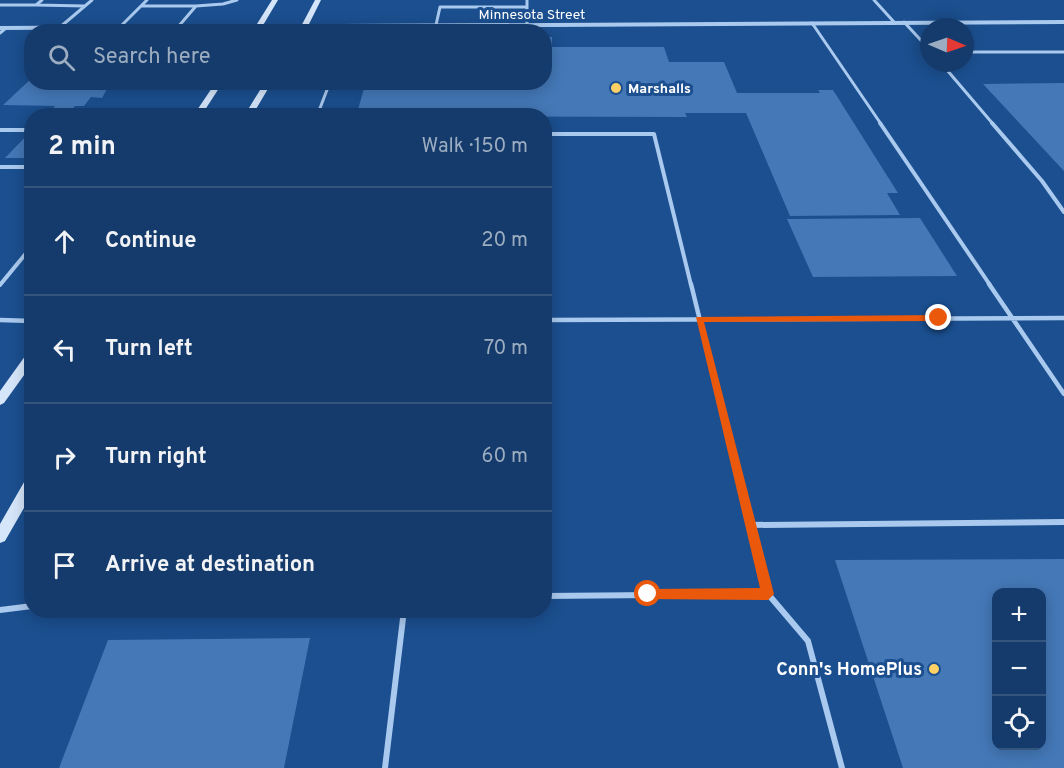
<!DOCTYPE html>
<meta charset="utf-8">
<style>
:root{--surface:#143b6b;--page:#214673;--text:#f1f3f6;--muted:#9dadc1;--line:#33557e}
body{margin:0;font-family:Overpass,sans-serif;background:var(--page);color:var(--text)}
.controls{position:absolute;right:18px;bottom:18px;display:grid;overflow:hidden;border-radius:12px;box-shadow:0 3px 15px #0003}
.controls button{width:54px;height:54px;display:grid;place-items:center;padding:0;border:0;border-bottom:2px solid var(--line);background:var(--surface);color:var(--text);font:30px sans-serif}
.compass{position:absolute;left:920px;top:18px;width:54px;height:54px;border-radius:50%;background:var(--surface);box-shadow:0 3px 15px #0003;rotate:92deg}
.stop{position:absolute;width:18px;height:18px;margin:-14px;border:4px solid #ea580c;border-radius:50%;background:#fff}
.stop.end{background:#ea580c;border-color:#fff;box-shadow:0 2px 6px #0008}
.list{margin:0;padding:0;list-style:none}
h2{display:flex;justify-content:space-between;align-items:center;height:78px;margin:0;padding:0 24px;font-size:26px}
h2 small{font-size:20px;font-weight:400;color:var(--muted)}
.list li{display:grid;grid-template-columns:39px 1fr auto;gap:18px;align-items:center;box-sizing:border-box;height:108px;padding:0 24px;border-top:2px solid var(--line)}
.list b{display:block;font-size:22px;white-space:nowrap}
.list em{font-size:20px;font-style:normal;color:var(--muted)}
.icon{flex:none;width:33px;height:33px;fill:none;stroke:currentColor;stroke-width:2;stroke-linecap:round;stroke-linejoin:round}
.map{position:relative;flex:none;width:1064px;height:768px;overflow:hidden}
.search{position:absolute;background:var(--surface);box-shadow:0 3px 15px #0003;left:24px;top:24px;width:528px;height:66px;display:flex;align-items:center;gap:15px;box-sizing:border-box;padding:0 21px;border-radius:24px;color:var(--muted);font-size:22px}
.panel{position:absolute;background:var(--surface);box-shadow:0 3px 15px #0003;left:24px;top:108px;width:528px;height:510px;border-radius:24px}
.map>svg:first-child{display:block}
.building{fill:#4478b7;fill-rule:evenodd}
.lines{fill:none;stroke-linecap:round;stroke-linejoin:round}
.service-far3{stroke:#a9c9ee;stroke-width:3}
.service-far2{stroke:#a9c9ee;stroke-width:4}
.service-far1{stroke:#a9c9ee;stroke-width:4.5}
.service{stroke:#a9c9ee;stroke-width:6}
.minor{stroke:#a9c9ee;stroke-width:4}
.secondary{fill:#d6e6fa;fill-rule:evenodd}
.route{fill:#ea580c}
.poi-dot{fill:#ffd166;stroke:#1b4f8f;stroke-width:2}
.labels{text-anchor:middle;stroke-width:6;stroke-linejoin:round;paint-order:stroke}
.far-street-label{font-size:14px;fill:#fff;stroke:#1b4f8f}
.far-poi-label{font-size:14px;font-weight:bold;fill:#fff;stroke:#1b4f8f;text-anchor:start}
.near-poi-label{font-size:18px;font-weight:bold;fill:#fff;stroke:#1b4f8f;text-anchor:end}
</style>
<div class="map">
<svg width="1064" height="768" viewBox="0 0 1064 768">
<rect width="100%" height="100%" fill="#1b4f8f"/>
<!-- building -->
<path class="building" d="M544,37H552V47H664L669,62H724L737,93H820L818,90H833L898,193H887L900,215L790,216L746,113H685L687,117L356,116L366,82H544Z
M32,78V82H111L102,98L91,97L84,106H75L66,116H46L55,106L3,105Z
M1064,83V171L983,84Z
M32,130V152L26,158H5Z
M920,218L957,276L813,277L787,219Z
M1064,559V768H903L835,560ZM996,592H1042V746H996Z
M310,638L284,768H59L108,640Z"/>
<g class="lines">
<!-- service-far3 -->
<path class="service-far3" d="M42,0L36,5L85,6
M527,0V25
M874,0L894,22
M0,5H36
M141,6H196L178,27
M196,6L223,4L237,0
M904,22L929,49
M812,23L881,124
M436,25L440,7H527
M59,28L92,0
M119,28L147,0
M404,32L405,26
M0,33L6,28
M965,52H1064
M941,63L993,124
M317,116L330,82"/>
<!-- service-far2 -->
<path class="service-far2" d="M880,123L990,285
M992,123L1042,181L1064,212
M0,130H32
M544,134H654L691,285
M0,167H32
M0,285L32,246"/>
<!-- service-far1 -->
<path class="service-far1" d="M691,284L743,495
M989,284L1064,394
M0,320L32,321
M544,320L1064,318"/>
<!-- service -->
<path class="service" d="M742,494L750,525
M544,596L768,594
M0,610L32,606
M385,768L404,610
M842,768L808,641L768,594L750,525L1064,522"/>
<!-- minor -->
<path class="minor" d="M0,28L1064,22"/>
<!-- secondary -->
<path class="secondary" d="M272,0H278L259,32H252Z
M315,0H321L305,32H298Z
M216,82H223L201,116H193Z
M265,82H272L252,116H244Z
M32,351V364L4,403L0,405V391L28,352Z
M32,476V494L5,541L0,543V524L27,477Z"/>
</g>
<!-- route -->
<path class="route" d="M939,315L944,318L939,321L704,322L774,594L768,600L644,599L642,594L644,590L648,589L760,588L696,317Z"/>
<!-- markers -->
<g class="poi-dot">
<circle cx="616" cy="88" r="6"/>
<circle cx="934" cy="669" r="6"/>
</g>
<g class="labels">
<!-- far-street labels -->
<g class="far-street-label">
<text x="532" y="19">Minnesota Street</text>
</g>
<!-- far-poi labels -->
<g class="far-poi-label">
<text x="628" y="93">Marshalls</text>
</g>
<!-- near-poi labels -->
<g class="near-poi-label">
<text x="922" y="675">Conn's HomePlus</text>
</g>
</g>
</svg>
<div class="controls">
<button>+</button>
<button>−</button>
<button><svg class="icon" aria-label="locate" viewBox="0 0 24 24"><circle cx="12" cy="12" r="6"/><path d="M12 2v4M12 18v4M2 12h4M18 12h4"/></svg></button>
</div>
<svg class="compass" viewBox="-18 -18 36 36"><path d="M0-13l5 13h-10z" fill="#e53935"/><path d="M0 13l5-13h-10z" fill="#9dadc1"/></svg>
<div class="stop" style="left:648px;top:594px"></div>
<div class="stop end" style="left:939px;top:318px"></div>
<div class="search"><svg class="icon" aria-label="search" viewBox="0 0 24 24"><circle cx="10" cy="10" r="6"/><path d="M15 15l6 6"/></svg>Search here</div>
<section class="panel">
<h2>2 min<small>Walk · 150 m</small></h2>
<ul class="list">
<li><svg class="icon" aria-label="ahead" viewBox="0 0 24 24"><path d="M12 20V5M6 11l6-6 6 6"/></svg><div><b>Continue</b></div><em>20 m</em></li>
<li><svg class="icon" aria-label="left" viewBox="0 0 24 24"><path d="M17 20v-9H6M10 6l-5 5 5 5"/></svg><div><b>Turn left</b></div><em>70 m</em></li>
<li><svg class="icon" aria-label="right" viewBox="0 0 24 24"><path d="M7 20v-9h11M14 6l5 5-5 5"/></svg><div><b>Turn right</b></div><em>60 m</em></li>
<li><svg class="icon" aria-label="arrive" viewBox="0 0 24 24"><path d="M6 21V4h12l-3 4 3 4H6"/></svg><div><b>Arrive at destination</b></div></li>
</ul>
</section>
</div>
